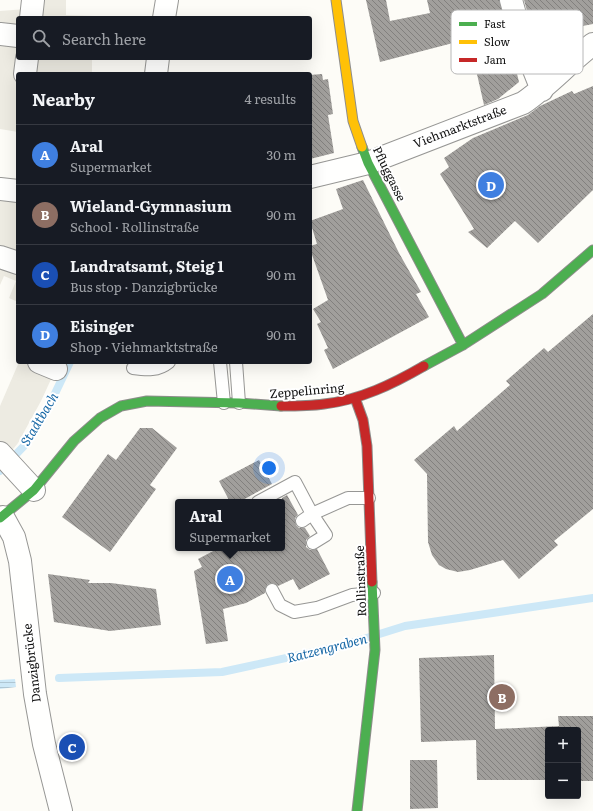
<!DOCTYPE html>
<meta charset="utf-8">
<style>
:root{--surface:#171b24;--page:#20242c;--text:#f1f3f6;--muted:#9ea1a6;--line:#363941;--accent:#7c3aed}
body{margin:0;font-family:Literata,serif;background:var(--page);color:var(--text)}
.controls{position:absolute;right:12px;bottom:12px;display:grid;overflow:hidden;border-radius:4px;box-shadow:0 4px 16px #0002}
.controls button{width:36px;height:36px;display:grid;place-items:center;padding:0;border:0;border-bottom:1px solid var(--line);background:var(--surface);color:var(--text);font:20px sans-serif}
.you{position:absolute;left:269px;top:468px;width:14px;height:14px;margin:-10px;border:3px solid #fff;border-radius:50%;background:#1a73e8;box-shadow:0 0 0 6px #1a73e833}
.badge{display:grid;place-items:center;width:26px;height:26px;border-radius:50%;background:var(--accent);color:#fff;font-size:13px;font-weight:700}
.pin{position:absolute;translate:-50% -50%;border:2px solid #fff;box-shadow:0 1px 4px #0006}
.popup{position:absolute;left:175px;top:499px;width:110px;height:52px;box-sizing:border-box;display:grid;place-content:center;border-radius:4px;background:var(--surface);filter:drop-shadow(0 1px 3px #0005);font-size:13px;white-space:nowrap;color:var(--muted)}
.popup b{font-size:15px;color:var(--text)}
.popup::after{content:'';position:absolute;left:50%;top:100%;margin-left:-8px;border:8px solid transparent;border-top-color:var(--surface)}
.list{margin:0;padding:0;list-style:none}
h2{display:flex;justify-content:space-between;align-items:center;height:52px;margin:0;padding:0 16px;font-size:17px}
h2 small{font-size:13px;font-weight:400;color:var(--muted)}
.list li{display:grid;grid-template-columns:26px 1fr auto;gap:12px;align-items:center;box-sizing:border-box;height:60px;padding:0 16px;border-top:1px solid var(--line)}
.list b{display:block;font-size:15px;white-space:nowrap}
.list p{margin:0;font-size:13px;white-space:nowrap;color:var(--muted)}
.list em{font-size:13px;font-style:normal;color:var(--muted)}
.icon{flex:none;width:22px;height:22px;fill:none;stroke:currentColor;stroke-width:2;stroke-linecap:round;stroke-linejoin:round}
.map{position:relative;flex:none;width:593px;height:811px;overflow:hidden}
.search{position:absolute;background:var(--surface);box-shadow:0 4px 16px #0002;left:16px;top:16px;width:296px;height:44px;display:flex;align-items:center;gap:10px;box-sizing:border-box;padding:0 14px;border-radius:4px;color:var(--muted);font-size:15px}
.panel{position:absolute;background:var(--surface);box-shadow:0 4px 16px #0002;left:16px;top:72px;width:296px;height:292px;border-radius:4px}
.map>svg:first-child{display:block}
.plaza{fill:#edebe2}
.water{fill:url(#water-rules)}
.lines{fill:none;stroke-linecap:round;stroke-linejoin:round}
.stream{stroke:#cde8f7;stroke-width:8}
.building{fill:url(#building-back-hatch)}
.lane-casing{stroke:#979795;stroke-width:14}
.street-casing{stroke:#979795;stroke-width:24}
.fast-casing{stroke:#8e8d8b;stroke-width:11}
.slow-casing{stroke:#8e8d8b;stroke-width:11}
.jam-casing{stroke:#8e8d8b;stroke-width:11}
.lane{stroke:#fffffe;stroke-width:12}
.street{stroke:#fffffe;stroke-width:22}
.fast{stroke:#4caf50;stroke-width:9}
.slow{stroke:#ffc107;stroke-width:9}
.jam{stroke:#c62828;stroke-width:9}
.labels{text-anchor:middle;stroke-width:4;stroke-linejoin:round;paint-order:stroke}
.street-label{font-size:12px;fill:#111;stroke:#fff}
.water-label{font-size:13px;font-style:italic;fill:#1768a6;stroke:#fff}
.key{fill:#fff;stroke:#b8b8b8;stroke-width:1}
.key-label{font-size:11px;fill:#111}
</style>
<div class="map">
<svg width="593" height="811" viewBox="0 0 593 811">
<defs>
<pattern id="water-rules" width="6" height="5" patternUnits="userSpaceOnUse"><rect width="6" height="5" fill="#cde8f7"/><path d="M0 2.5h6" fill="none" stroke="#afc6d3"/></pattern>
<pattern id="building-back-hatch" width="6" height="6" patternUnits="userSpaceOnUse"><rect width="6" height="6" fill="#a19f9c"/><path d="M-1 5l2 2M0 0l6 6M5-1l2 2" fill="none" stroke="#82807e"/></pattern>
</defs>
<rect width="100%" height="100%" fill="#fdfcf7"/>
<!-- plaza -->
<path class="plaza" d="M25,0H66V15L95,16V18H18V58H92V74H18V132L0,129V11L26,9Z
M0,179L18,182V302L9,298L16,281L4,276L0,285Z
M19,362H59L41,401L18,443L0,465V406Z"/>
<!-- water -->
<path class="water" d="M15,679L16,687L0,689V680Z"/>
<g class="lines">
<!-- stream -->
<path class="stream" d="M0,471L24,446L50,404L70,362
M59,678L222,672L341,646L405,626L593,598"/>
</g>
<!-- building -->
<path class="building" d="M366,0H386L390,21L430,13L427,0H499L513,50L511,49L519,82L498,99L484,105L474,61L459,65L453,43L380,62Z
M524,0H593V24L546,33L552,62L550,65L544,62L534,36Z
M322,74L323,80L328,79L333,114L328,115L334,153L310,159V75Z
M593,86V190L538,243L515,221L487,248L468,232L474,229L440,174L449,167L444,158L473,138L528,115L540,106L572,91L574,94Z
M363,180L399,253L421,292L416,294L429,317L333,369L324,350L328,348L317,324L321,322L313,309L328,300L310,249V246L317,244L310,221L343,209L336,189Z
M593,314V509L554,541L558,545L519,579L503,560L470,570L458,572L446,569L439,565L432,555L428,542L427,474L414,460L454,426L457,431L510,385L506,381L544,348L548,352Z
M140,428H152L177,448L150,485L156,489L110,552L62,517L108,454L116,460Z
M259,460L272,484L239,502H230L219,481Z
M287,495L298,515L295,518L296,525L299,528H305L310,536L306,540V547L310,550L317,549L330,574L299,590L293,579L278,586L273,583L268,584L265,589V593L246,603L223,609L228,641L206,644L194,571L202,567L198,559L219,548H282V498Z
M48,574L90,580L88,583H111L156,589L161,625L110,631L54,622Z
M494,655L495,729L559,726L558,716H593V781H578V730H548V780H477L476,740L421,742L419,658Z
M410,760H437L438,808L410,809Z"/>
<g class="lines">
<defs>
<path id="lane" d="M220,362L224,403
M236,362L239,403
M133,368C147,370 158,371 169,362
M258,502L295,482L312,514L348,498H369
M302,521L312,514L326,535L313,543
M272,590L280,605L294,612L317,608L352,595L374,593"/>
<path id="street" d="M511,0L522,40L542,90
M31,18L33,0
M164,18L167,0
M0,34L18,36
M25,74L27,58
M156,74L158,58
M310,177L368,163L523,103C548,86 568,63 593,44
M0,189L18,191
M0,257L18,263
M39,362L56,369
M0,453L34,490
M3,517L14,537L20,561L35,694L44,744L61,811"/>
<path id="fast" d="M362,147L368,163L463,345
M424,366L463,345L542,294L593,250
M0,518L34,490L74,441L100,418L121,406L147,401L239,403L281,406
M357,811L375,650L372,582"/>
<path id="slow" d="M336,0L353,121L362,147"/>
<path id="jam" d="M355,398L363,420L367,446L372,582
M281,406C295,406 310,406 324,404C360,400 393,384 424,366"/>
</defs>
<!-- lane casing -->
<use href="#lane" class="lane-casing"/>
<!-- street casing -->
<use href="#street" class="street-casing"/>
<!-- fast casing -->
<use href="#fast" class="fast-casing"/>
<!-- slow casing -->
<use href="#slow" class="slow-casing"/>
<!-- jam casing -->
<use href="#jam" class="jam-casing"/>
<!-- lane -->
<use href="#lane" class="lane"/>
<!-- street -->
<use href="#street" class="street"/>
<!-- fast -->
<use href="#fast" class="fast"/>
<!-- slow -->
<use href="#slow" class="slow"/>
<!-- jam -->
<use href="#jam" class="jam"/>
</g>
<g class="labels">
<!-- street labels -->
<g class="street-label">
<text transform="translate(460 127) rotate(-21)" y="4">Viehmarktstraße</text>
<text transform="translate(389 174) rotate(64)" y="4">Pfluggasse</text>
<text transform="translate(307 391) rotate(-5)" y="4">Zeppelinring</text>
<text transform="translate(361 581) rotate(-92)" y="4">Rollinstraße</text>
<text transform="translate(32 663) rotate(-97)" y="4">Danzigbrücke</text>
</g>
<!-- water labels -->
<g class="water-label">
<text transform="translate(39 419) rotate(-59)" y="5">Stadtbach</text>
<text transform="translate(327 648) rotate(-14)" y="5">Ratzengraben</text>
</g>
</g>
<!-- legend -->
<rect x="451" y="10" width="132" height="64" rx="6" class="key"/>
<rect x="459" y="22" width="18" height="4" fill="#4caf50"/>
<rect x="459" y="40" width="18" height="4" fill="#ffc107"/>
<rect x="459" y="58" width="18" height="4" fill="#c62828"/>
<g class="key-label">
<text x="484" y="28">Fast</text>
<text x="484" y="46">Slow</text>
<text x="484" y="64">Jam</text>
</g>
</svg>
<div class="controls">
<button>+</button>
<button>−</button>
</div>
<div class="you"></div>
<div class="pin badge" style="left:230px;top:579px;background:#3f7fe0">A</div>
<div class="popup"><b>Aral</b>Supermarket</div>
<div class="pin badge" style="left:502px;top:697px;background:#8d6e63">B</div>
<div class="pin badge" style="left:72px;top:747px;background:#1a4fb4">C</div>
<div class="pin badge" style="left:491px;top:185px;background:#3f7fe0">D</div>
<div class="search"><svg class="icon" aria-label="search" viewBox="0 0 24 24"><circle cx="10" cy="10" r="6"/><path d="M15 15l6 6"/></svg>Search here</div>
<section class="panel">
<h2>Nearby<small>4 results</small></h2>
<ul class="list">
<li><span class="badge" style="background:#3f7fe0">A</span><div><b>Aral</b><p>Supermarket</p></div><em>30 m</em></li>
<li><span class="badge" style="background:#8d6e63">B</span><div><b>Wieland-Gymnasium</b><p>School · Rollinstraße</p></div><em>90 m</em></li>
<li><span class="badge" style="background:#1a4fb4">C</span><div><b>Landratsamt, Steig 1</b><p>Bus stop · Danzigbrücke</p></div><em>90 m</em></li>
<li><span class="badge" style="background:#3f7fe0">D</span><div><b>Eisinger</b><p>Shop · Viehmarktstraße</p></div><em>90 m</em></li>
</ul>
</section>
</div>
